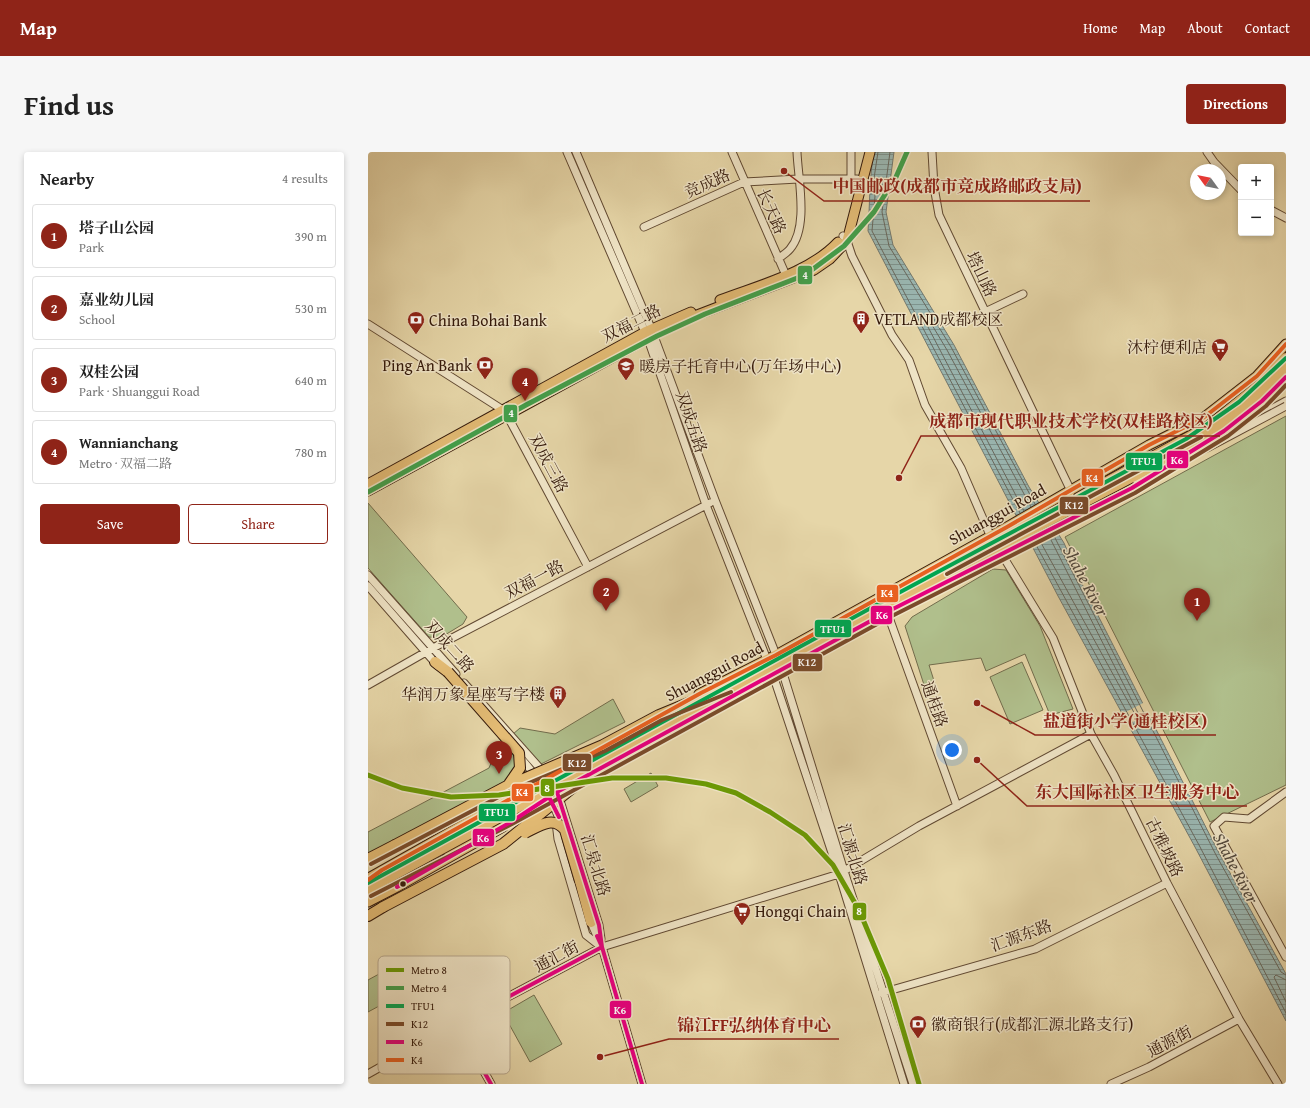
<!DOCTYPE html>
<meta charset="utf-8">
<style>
:root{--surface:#fff;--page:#f6f6f6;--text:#222;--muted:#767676;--line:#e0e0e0;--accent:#8f2418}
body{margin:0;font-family:"Gentium Book Plus","Noto Serif SC",serif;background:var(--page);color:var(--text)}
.controls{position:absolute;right:12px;top:12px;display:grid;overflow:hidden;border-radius:4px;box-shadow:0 2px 6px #0003}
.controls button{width:36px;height:36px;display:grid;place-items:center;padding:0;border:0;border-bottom:1px solid var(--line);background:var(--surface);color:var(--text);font:20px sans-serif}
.compass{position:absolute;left:822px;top:12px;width:36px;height:36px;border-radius:50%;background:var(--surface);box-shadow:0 2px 6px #0003;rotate:303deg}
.you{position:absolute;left:584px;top:598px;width:14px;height:14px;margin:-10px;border:3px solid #fff;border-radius:50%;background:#1a73e8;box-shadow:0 0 0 6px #1a73e833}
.badge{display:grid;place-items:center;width:26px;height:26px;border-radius:50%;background:var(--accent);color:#fff;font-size:13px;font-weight:700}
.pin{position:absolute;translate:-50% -33px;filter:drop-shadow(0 1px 2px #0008)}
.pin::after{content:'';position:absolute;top:21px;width:14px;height:12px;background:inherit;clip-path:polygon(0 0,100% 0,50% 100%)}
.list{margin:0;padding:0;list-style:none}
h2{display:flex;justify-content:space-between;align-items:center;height:52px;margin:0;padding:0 16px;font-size:17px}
h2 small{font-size:13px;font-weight:400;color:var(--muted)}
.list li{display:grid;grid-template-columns:26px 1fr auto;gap:12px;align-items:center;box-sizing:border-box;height:64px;margin:0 8px 8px;padding:0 8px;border:1px solid var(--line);border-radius:4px}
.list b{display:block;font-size:15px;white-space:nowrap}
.list p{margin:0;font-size:13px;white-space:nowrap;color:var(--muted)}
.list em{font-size:13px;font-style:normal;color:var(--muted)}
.actions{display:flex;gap:8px;padding:12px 16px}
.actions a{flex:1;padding:9px 0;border:1px solid var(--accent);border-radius:4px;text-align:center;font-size:14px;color:var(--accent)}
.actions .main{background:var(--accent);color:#fff}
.map{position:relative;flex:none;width:918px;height:932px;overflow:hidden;border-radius:4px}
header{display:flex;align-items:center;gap:24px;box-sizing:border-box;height:56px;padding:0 20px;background:var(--accent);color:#fff}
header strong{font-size:19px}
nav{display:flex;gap:22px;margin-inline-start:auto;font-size:14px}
.intro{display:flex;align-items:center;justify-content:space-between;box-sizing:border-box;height:96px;padding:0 24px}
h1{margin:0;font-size:28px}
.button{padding:10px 18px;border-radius:4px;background:var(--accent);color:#fff;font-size:14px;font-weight:700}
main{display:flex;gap:24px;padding:0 24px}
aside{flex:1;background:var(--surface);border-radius:4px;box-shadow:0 2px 6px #0003}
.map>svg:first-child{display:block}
.green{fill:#b0bf8c;stroke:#726c4c}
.water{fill:url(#water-rules);stroke:#72786f}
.pier{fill:#e6d6a8}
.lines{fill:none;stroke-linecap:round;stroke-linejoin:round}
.shore{stroke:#68685e;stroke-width:1}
.minor-casing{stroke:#614932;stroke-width:9}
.major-casing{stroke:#351a0b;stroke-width:11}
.highway-casing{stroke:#351a0b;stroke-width:12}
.minor{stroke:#efe4c6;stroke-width:7}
.major{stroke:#e3bb74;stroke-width:9}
.highway{stroke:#e3bb74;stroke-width:10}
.minor-bridge-casing{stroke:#614932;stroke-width:9;stroke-linecap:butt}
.highway-bridge-casing{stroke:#351a0b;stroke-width:12;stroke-linecap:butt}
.minor-bridge{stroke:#efe4c6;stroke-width:7}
.highway-bridge{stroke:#e3bb74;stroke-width:10}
.bus-1-casing{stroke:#efe4c6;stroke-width:7}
.bus-2-casing{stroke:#efe4c6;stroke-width:7}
.bus-3-casing{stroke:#efe4c6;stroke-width:7}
.bus-4-casing{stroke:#efe4c6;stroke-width:7}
.bus-1{stroke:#00a651;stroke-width:4}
.bus-2{stroke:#7a4b2a;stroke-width:4}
.bus-3{stroke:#e5007d;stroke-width:4}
.bus-4{stroke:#e96121;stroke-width:4}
.metro-1-casing{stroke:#efe4c6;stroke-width:8}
.metro-2-casing{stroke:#efe4c6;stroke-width:8}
.metro-1{stroke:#6b9904;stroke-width:5}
.metro-2{stroke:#42a04b;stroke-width:5}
.bus-dot{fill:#351a0b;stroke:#efe4c6;stroke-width:1.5}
.labels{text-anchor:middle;stroke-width:3;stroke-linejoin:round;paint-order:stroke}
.street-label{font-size:16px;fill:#351a0b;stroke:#efe4c6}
.poi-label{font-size:16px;fill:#351a0b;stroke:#efe4c6;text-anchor:start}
.water-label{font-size:17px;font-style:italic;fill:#53493d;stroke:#efe4c6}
.key{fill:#efe4c6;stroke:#b7a78e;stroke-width:1}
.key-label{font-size:11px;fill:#351a0b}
.leader{fill:none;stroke:#8f2418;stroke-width:1.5}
.callout-dot{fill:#8f2418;stroke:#efe4c6;stroke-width:1.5}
.callout-label{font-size:17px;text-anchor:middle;font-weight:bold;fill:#8f2418;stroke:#efe4c6;stroke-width:3;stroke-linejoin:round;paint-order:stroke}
.line-badge{stroke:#efe4c6;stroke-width:1.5}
.badge-label{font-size:11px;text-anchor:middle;font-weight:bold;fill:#fff}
</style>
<header>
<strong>Map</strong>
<nav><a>Home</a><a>Map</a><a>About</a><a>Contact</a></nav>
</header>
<div class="intro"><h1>Find us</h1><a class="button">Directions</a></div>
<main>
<aside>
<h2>Nearby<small>4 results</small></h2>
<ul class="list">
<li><span class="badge">1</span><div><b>塔子山公园</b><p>Park</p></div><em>390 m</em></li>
<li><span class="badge">2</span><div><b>嘉业幼儿园</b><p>School</p></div><em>530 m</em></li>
<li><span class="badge">3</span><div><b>双桂公园</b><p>Park · Shuanggui Road</p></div><em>640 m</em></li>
<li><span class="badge">4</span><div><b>Wannianchang</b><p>Metro · 双福二路</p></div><em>780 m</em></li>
</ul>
<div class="actions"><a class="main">Save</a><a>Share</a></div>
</aside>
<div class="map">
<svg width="918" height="932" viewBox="0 0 918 932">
<defs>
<pattern id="water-rules" width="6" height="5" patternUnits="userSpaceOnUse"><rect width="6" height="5" fill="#9ab7b2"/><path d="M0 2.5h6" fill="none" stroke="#7e948f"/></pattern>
</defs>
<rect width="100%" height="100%" fill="#e6d6a8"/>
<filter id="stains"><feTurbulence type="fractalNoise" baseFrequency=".005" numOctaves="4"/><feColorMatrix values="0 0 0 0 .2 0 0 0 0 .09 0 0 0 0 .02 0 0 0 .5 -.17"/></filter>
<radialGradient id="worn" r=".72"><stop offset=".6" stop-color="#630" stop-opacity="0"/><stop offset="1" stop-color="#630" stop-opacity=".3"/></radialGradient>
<!-- green -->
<path class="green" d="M918,264V633L842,670L697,385Z
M0,351L99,465L95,472L72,486L61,485L0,416Z
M625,417L638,418L672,474L705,557L682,563L657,502L618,519L613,506L561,513L568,535L558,539L537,474L544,465Z
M654,510L675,558L642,572L622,525Z
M245,547L257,570L139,629L0,703V680L121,616L130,595L152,576L187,582Z
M283,621L290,634L263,650L256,637Z
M11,822L24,847L0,860V828Z
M166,843L194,892L162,910L135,861Z"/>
<!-- water -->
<path class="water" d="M506,0H526L518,60L525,93L586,193L661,335L696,391L715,434L851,701L918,822V869L827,695L690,444L500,79C502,52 501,27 506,0Z"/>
<!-- pier -->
<path class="pier" d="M777,550L783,561L759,573L754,562Z"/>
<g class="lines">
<!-- shore -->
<path class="shore" d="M510,0L505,33L507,44L504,79L652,361
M522,0L514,60L521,94L583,195L667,352
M656,359L560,175L561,173H564L579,198L663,355
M685,382L848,703L913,820L918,823
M672,389L769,566L771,567L772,565L681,384
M667,391L831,693L918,861
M918,828L908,823L906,825L918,850"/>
<defs>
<path id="minor" d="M199,0L280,187L338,353L405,523L471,722L536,932
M208,0L283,176L347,348L414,518L476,719L545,932
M364,0L420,128
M483,0V27
M564,0L566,35L571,63L702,337V352L708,358
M839,0L846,10L873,38
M903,58L918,66
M276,75L376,30L430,27H489
M475,84L479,89L484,104L524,183L541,208L557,253L593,316L622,383L685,486L723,582L746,623L799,731L871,867L910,932
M410,107C413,104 419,101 422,97C441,75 430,27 429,0
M617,160L655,142
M0,172L135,258L139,263L220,415
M856,279L868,276L918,249
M667,371C679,364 698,358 701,343
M0,423L88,522
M0,434L70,514
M519,460L589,654
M96,531L177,622
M0,533L65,496L342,351
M150,603C169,624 187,649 194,676
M918,640L881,667L856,665L846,674L918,805
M190,642L231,773L233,787
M188,670L190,687L218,783L232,794
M221,766L234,795L274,932
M513,841L667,797L799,731
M89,872L123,932
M0,922L89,872L234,795L471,722L551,674L723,582
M743,932L781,915L871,867"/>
<path id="major" d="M352,148C391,133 441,121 470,90
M817,304C854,281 887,256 918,225
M0,332L277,180L323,160
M0,339L286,183L324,165L446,118L462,107L479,89L502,0
M331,542L408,503L639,375L781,293L835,266L889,224L918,192
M176,648L208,629L519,460L764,336L789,321
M130,649L172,631L229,600
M0,750L29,735L135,675"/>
<path id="highway" d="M894,231L918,206
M899,237L918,217
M67,510L80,520
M80,699L181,645
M0,707L27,693
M0,727L138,649
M212,729L223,770
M0,764L15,755"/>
</defs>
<!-- minor casing -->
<use href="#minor" class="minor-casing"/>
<!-- major casing -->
<use href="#major" class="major-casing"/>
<!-- highway casing -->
<use href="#highway" class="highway-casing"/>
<!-- minor -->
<use href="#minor" class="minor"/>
<!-- major -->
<use href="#major" class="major"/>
<!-- highway -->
<use href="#highway" class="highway"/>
<defs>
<path id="minor-bridge" d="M768,328L839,296L918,254"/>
<path id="highway-bridge" d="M726,337L841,274L894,231
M80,520L151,601L152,616L141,632
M157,681C171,674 185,663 197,678L212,729
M27,693L139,634L235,593L291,563L354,537
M0,737L524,451L810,301L849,278L899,237
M15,755L135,692L219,624"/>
</defs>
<!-- minor-bridge casing -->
<use href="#minor-bridge" class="minor-bridge-casing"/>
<!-- highway-bridge casing -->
<use href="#highway-bridge" class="highway-bridge-casing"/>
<!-- minor-bridge -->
<use href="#minor-bridge" class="minor-bridge"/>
<!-- highway-bridge -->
<use href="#highway-bridge" class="highway-bridge"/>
<defs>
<path id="bus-1" d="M0,731L523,445L818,287L871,250L918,206"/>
<path id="bus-2" d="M579,422L833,285
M3,712L142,639L237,599L294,568L363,540
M3,744L144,672L522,465L767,341L860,284L898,254L918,233"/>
<path id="bus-3" d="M29,735L143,670L181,645L191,665
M229,784L234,795L274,932
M234,795L231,773L189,640L519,460L764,336L856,279L894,249L918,225
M123,932L89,872L234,795"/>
<path id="bus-4" d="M0,728L14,718L333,541L408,503L639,375L781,293L835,266L889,224L918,192"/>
</defs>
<!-- bus-1 casing -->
<use href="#bus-1" class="bus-1-casing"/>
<!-- bus-2 casing -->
<use href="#bus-2" class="bus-2-casing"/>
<!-- bus-3 casing -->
<use href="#bus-3" class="bus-3-casing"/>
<!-- bus-4 casing -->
<use href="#bus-4" class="bus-4-casing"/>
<!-- bus-1 -->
<use href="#bus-1" class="bus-1"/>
<!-- bus-2 -->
<use href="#bus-2" class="bus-2"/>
<!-- bus-3 -->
<use href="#bus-3" class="bus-3"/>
<!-- bus-4 -->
<use href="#bus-4" class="bus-4"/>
<defs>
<path id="metro-1" d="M0,623L34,636L83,645L131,643L244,626H298L338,632L368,641L402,660L437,683L465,713L491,758L520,827L551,932"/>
<path id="metro-2" d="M0,340L158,253L289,184L337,162L437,123L476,94L506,60L528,25L539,0"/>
</defs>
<!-- metro-1 casing -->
<use href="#metro-1" class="metro-1-casing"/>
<!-- metro-2 casing -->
<use href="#metro-2" class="metro-2-casing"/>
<!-- metro-1 -->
<use href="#metro-1" class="metro-1"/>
<!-- metro-2 -->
<use href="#metro-2" class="metro-2"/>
</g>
<!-- icons -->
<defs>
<symbol id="building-pin" viewBox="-11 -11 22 30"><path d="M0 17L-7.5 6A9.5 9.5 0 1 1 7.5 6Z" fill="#8f2418" stroke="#efe4c6"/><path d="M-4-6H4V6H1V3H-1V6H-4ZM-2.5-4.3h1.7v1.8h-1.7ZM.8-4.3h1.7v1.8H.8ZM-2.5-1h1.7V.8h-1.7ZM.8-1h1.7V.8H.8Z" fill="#fff"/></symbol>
<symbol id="bank-pin" viewBox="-11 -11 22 30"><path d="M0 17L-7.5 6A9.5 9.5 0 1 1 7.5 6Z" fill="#8f2418" stroke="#efe4c6"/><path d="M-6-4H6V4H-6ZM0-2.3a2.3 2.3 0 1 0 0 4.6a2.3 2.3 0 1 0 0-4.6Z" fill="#fff"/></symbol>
<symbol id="supermarket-pin" viewBox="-11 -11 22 30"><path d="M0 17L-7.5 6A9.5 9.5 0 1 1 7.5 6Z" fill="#8f2418" stroke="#efe4c6"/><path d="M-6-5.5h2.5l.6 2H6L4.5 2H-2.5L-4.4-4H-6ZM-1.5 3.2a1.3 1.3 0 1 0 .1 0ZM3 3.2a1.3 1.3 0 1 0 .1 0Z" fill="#fff"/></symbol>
<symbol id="school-pin" viewBox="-11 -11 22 30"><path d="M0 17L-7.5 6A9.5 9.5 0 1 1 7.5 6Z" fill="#8f2418" stroke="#efe4c6"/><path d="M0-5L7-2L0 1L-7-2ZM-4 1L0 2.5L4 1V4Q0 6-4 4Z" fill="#fff"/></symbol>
</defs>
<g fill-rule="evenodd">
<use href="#building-pin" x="483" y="157" width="20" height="27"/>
<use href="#bank-pin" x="38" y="158" width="20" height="27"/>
<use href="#supermarket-pin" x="842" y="185" width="20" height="27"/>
<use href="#bank-pin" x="107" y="203" width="20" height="27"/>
<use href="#school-pin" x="248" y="204" width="20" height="27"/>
<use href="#building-pin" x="180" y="532" width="20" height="27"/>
<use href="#supermarket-pin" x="364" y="749" width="20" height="27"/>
<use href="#bank-pin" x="540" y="862" width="20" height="27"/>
</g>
<!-- markers -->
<circle class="bus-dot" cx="35" cy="732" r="3.5"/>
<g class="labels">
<!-- street labels -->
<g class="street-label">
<text transform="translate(339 31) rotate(-24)" y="6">竞成路</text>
<text transform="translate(404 59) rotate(66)" y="6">长天路</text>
<text transform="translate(614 122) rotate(64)" y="6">塔山路</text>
<text transform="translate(263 171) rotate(-27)" y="6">双福二路</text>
<text transform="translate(324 270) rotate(71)" y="6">双成五路</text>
<text transform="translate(181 311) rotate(62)" y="6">双成三路</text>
<text transform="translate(629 362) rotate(-29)" y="6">Shuanggui Road</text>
<text transform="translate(166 427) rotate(-28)" y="6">双福一路</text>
<text transform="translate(82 494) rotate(48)" y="6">双成二路</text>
<text transform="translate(346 519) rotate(-28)" y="6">Shuanggui Road</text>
<text transform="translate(567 552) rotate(70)" y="6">通桂路</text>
<text transform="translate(797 695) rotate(64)" y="6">古雅坡路</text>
<text transform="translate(485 702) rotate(73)" y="6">汇源北路</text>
<text transform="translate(228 713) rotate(73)" y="6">汇泉北路</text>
<text transform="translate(653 783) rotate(-20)" y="6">汇源东路</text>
<text transform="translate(188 804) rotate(-28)" y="6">通汇街</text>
<text transform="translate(801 889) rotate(-28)" y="6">通源街</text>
</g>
<!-- poi labels -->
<g class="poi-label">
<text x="506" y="173">VETLAND成都校区</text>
<text x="61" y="174">China Bohai Bank</text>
<text x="839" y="201" text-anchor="end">沐柠便利店</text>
<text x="104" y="219" text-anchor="end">Ping An Bank</text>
<text x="271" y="220">暖房子托育中心(万年场中心)</text>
<text x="177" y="548" text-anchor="end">华润万象星座写字楼</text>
<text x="387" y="765">Hongqi Chain</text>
<text x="563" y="878">徽商银行(成都汇源北路支行)</text>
</g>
<!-- water labels -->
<g class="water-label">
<text transform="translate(718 429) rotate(62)" y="6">Shahe River</text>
<text transform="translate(868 716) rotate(62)" y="6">Shahe River</text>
</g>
</g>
<!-- legend -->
<rect x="10" y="804" width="132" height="118" rx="6" class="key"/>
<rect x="18" y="816" width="18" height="4" fill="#6b9904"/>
<rect x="18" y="834" width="18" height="4" fill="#42a04b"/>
<rect x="18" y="852" width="18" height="4" fill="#00a651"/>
<rect x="18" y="870" width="18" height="4" fill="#7a4b2a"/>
<rect x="18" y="888" width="18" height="4" fill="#e5007d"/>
<rect x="18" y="906" width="18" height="4" fill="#e96121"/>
<g class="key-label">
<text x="43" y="822">Metro 8</text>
<text x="43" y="840">Metro 4</text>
<text x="43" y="858">TFU1</text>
<text x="43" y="876">K12</text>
<text x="43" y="894">K6</text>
<text x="43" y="912">K4</text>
</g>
<!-- callouts -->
<path class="leader" d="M416 19L456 49H722M531 326L553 284H852M609 551L667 583H848M609 608L659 654H879M232 905L301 887H471"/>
<g class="callout-dot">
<circle cx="416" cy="19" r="4"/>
<circle cx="531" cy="326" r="4"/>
<circle cx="609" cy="551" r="4"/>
<circle cx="609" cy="608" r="4"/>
<circle cx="232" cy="905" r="4"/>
</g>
<g class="callout-label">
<text x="589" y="40">中国邮政(成都市竞成路邮政支局)</text>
<text x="703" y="275">成都市现代职业技术学校(双桂路校区)</text>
<text x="757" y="575">盐道街小学(通桂校区)</text>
<text x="769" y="646">东大国际社区卫生服务中心</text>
<text x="386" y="879">锦江FF弘纳体育中心</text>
</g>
<g class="line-badge">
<rect x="429" y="113" width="16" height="20" rx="4" fill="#42a04b"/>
<rect x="135" y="252" width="15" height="19" rx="4" fill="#42a04b"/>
<rect x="798" y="298" width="23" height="19" rx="4" fill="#e5007d"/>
<rect x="757" y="300" width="38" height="19" rx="4" fill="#00a651"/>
<rect x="713" y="316" width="23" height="19" rx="4" fill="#e96121"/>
<rect x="691" y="344" width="30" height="19" rx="4" fill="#7a4b2a"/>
<rect x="508" y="432" width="23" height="19" rx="4" fill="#e96121"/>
<rect x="502" y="453" width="23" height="20" rx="4" fill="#e5007d"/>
<rect x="446" y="467" width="38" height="19" rx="4" fill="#00a651"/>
<rect x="424" y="501" width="31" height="19" rx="4" fill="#7a4b2a"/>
<rect x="194" y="601" width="30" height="19" rx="4" fill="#7a4b2a"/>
<rect x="172" y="626" width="15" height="19" rx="4" fill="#6b9904"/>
<rect x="143" y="631" width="23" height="19" rx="4" fill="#e96121"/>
<rect x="110" y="651" width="38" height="19" rx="4" fill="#00a651"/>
<rect x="104" y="676" width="23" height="19" rx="4" fill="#e5007d"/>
<rect x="484" y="750" width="15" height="19" rx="4" fill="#6b9904"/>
<rect x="241" y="848" width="23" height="19" rx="4" fill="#e5007d"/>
</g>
<g class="badge-label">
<text x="437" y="127">4</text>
<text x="143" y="265">4</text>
<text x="809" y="312">K6</text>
<text x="776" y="313">TFU1</text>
<text x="724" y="330">K4</text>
<text x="706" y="357">K12</text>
<text x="519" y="445">K4</text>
<text x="514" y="467">K6</text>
<text x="465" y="481">TFU1</text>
<text x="439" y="514">K12</text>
<text x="209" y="615">K12</text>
<text x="179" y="640">8</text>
<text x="154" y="644">K4</text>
<text x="129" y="664">TFU1</text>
<text x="115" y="690">K6</text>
<text x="491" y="763">8</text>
<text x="252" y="862">K6</text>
</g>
<rect width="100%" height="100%" filter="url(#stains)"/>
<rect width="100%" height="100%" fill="url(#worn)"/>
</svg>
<div class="controls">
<button>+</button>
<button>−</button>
</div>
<svg class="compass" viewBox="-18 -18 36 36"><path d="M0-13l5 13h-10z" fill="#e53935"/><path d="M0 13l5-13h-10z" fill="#767676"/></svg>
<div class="you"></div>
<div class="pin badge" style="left:829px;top:469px">1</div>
<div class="pin badge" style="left:238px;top:459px">2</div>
<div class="pin badge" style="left:131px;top:622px">3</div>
<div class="pin badge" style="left:157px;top:249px">4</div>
</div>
</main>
